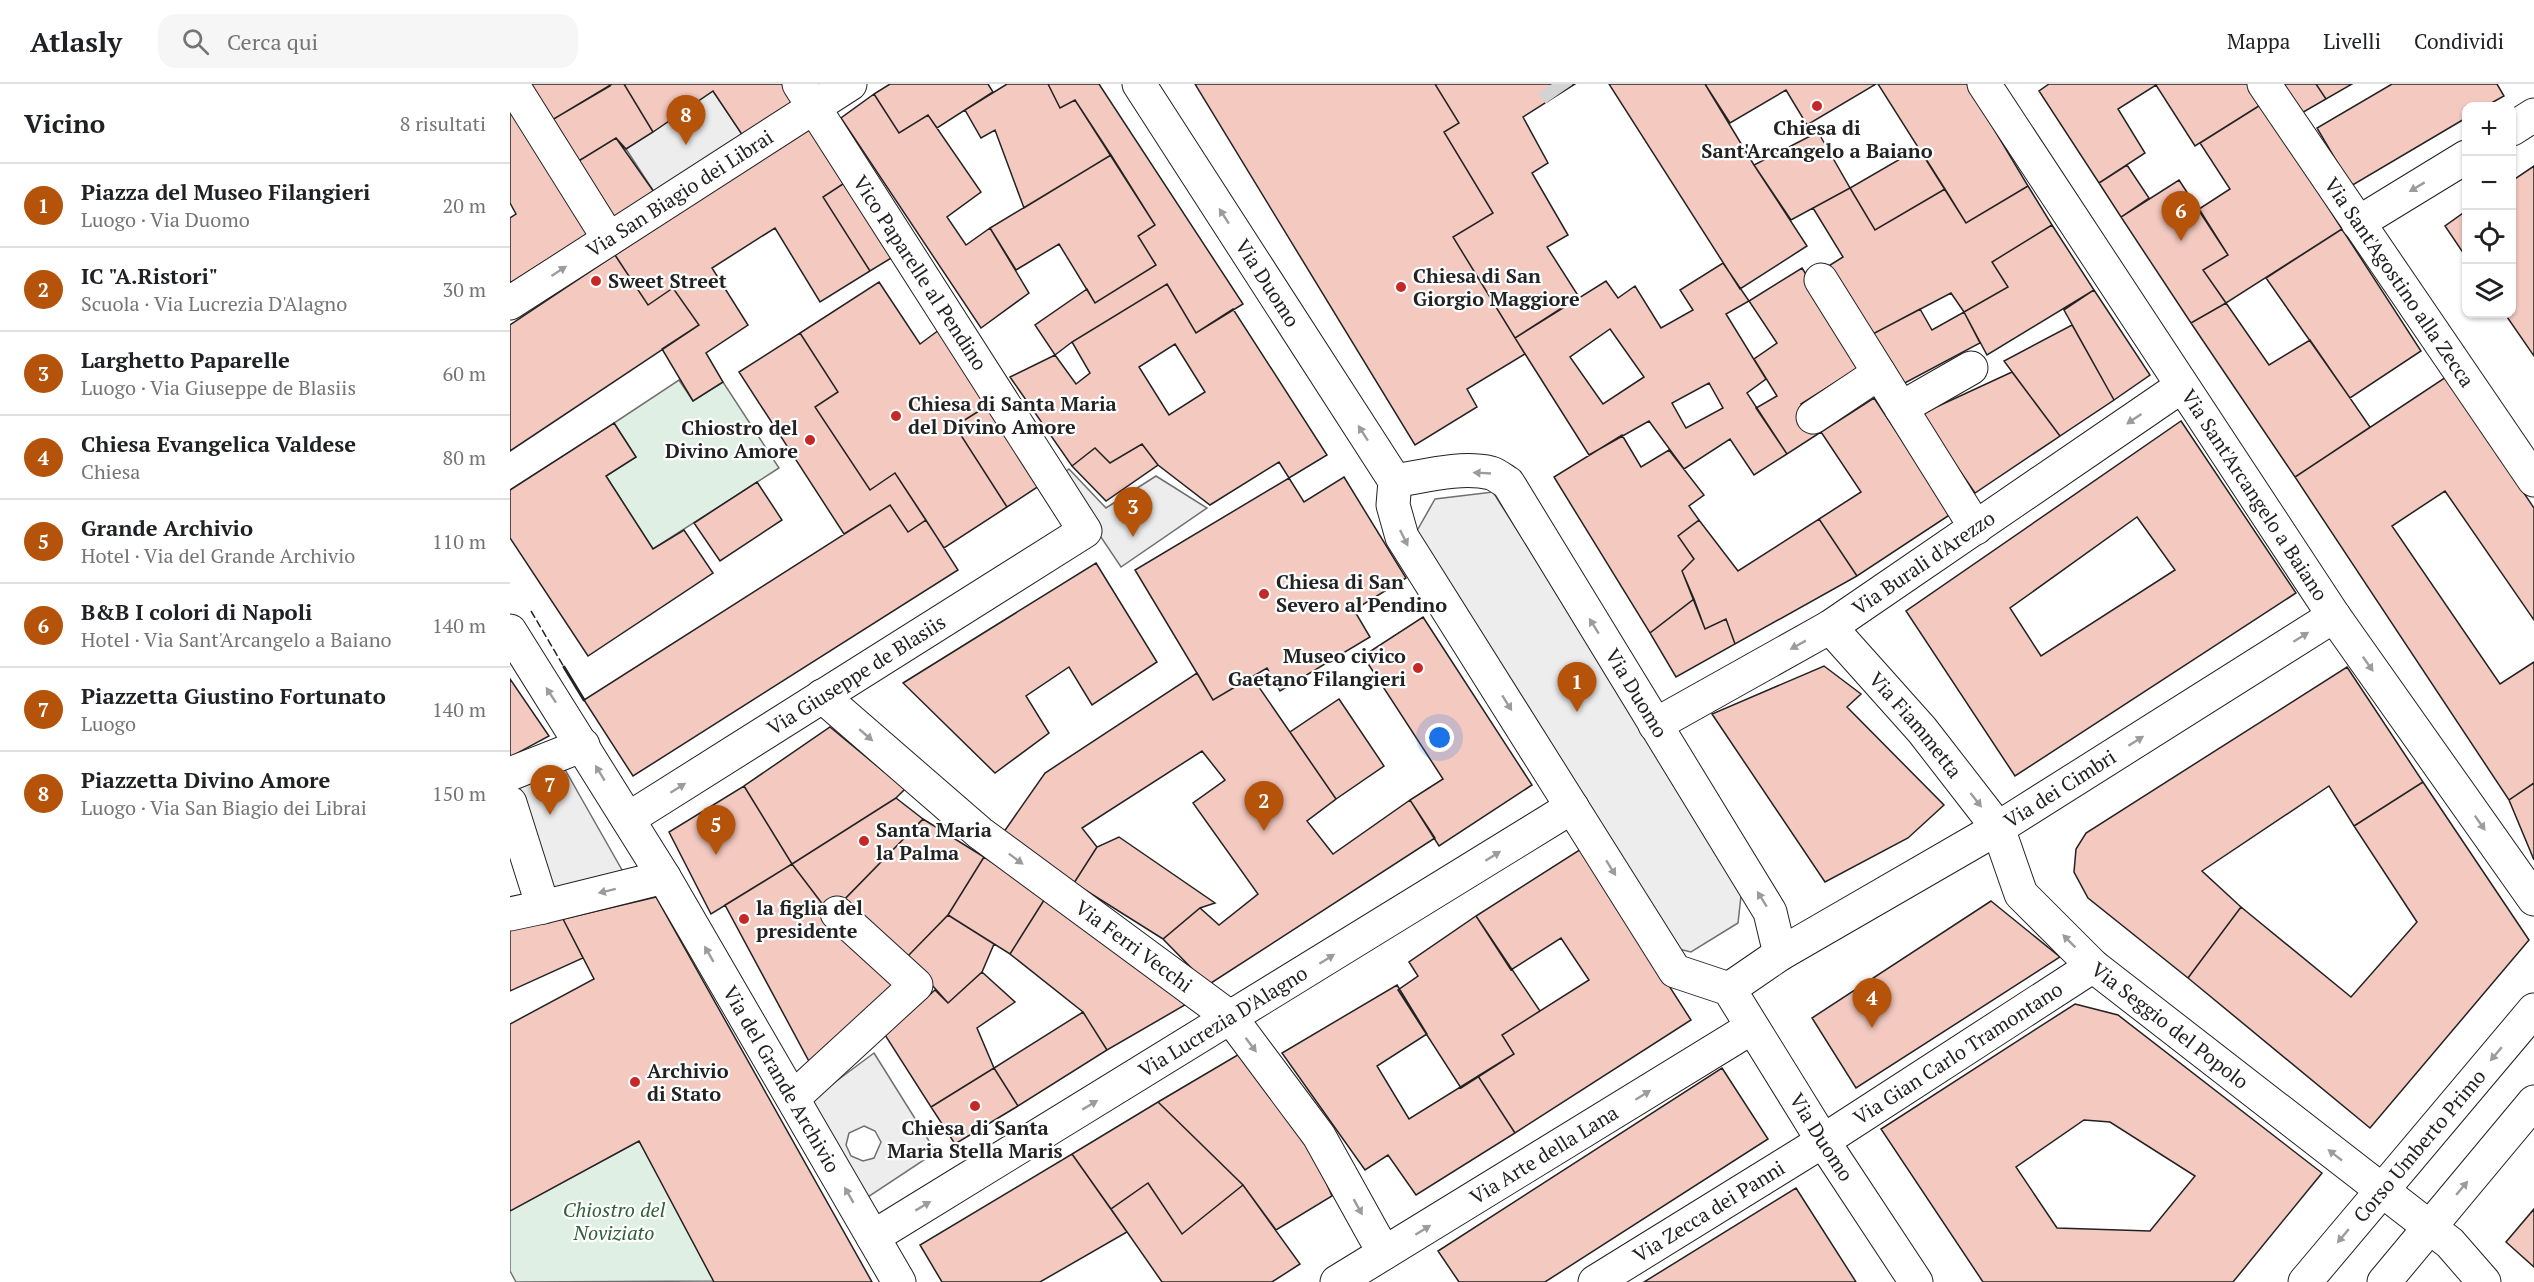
<!DOCTYPE html>
<html lang="it">
<meta charset="utf-8">
<style>
:root{--surface:#fff;--page:#f6f6f6;--text:#202124;--muted:#757577;--line:#e0e0e0;--accent:#b45309}
body{margin:0;font-family:"PT Serif",serif;background:var(--page);color:var(--text)}
.controls{position:absolute;right:18px;top:18px;display:grid;overflow:hidden;border-radius:12px;box-shadow:0 2px 4px #0004}
.controls button{width:54px;height:54px;display:grid;place-items:center;padding:0;border:0;border-bottom:2px solid var(--line);background:var(--surface);color:var(--text);font:30px sans-serif}
.you{position:absolute;left:930px;top:654px;width:21px;height:21px;margin:-15px;border:4px solid #fff;border-radius:50%;background:#1a73e8;box-shadow:0 0 0 9px #1a73e833}
.badge{display:grid;place-items:center;width:39px;height:39px;border-radius:50%;background:var(--accent);color:#fff;font-size:20px;font-weight:700}
.pin{position:absolute;translate:-50% -50px;filter:drop-shadow(0 2px 3px #0008)}
.pin::after{content:'';position:absolute;top:32px;width:21px;height:18px;background:inherit;clip-path:polygon(0 0,100% 0,50% 100%)}
.list{margin:0;padding:0;list-style:none}
h2{display:flex;justify-content:space-between;align-items:center;height:78px;margin:0;padding:0 24px;font-size:26px}
h2 small{font-size:20px;font-weight:400;color:var(--muted)}
.list li{display:grid;grid-template-columns:39px 1fr auto;gap:18px;align-items:center;box-sizing:border-box;height:84px;padding:0 24px;border-top:2px solid var(--line)}
.list b{display:block;font-size:22px;white-space:nowrap}
.list p{margin:0;font-size:20px;white-space:nowrap;color:var(--muted)}
.list em{font-size:20px;font-style:normal;color:var(--muted)}
.icon{flex:none;width:33px;height:33px;fill:none;stroke:currentColor;stroke-width:2;stroke-linecap:round;stroke-linejoin:round}
.map{position:relative;flex:none;width:2024px;height:1198px;overflow:hidden}
header{display:flex;align-items:center;gap:36px;box-sizing:border-box;height:84px;padding:0 30px;background:var(--surface);border-bottom:2px solid var(--line)}
header strong{font-size:28px}
nav{display:flex;gap:33px;margin-inline-start:auto;font-size:21px}
.search{width:420px;height:54px;background:var(--page);display:flex;align-items:center;gap:15px;box-sizing:border-box;padding:0 21px;border-radius:18px;color:var(--muted);font-size:22px}
main{display:flex}
aside{flex:1;background:var(--surface)}
.map>svg:first-child{display:block}
.green{fill:#e0efe3;stroke:#6f6f6f;stroke-width:1.5}
.parking{fill:#ededed;stroke:#6f6f6f;stroke-width:1.5;fill-rule:evenodd}
.building{fill:#f3c9c0;stroke:#222;stroke-width:1.5;fill-rule:evenodd}
.lines{fill:none;stroke-linecap:round;stroke-linejoin:round}
.minor-tunnel{stroke:#d3d3d3;stroke-width:33;stroke-dasharray:33 16;stroke-linecap:butt}
.minor-casing{stroke:#222;stroke-width:35}
.major-casing{stroke:#222;stroke-width:35}
.minor{stroke:#fff;stroke-width:33}
.major{stroke:#fff;stroke-width:33}
.fence{stroke:#222;stroke-width:1.5;stroke-dasharray:8 3;stroke-linecap:butt}
.wall{stroke:#222;stroke-width:3}
.oneway{fill:#9c9c9c}
.poi-dot{fill:#c62828;stroke:#fff;stroke-width:2}
.labels{text-anchor:middle;stroke-width:4.5;stroke-linejoin:round;paint-order:stroke}
.poi-label{font-size:20px;font-weight:bold;fill:#222;stroke:#fff;text-anchor:start}
.street-label{font-size:20px;fill:#222;stroke:#fff}
.park-label{font-size:20px;font-style:italic;fill:#2f5e38;stroke:#fff}
</style>
<header>
<strong>Atlasly</strong>
<div class="search"><svg class="icon" aria-label="search" viewBox="0 0 24 24"><circle cx="10" cy="10" r="6"/><path d="M15 15l6 6"/></svg>Cerca qui</div>
<nav><a>Mappa</a><a>Livelli</a><a>Condividi</a></nav>
</header>
<main>
<aside>
<h2>Vicino<small>8 risultati</small></h2>
<ul class="list">
<li><span class="badge">1</span><div><b>Piazza del Museo Filangieri</b><p>Luogo · Via Duomo</p></div><em>20 m</em></li>
<li><span class="badge">2</span><div><b>IC &quot;A.Ristori&quot;</b><p>Scuola · Via Lucrezia D'Alagno</p></div><em>30 m</em></li>
<li><span class="badge">3</span><div><b>Larghetto Paparelle</b><p>Luogo · Via Giuseppe de Blasiis</p></div><em>60 m</em></li>
<li><span class="badge">4</span><div><b>Chiesa Evangelica Valdese</b><p>Chiesa</p></div><em>80 m</em></li>
<li><span class="badge">5</span><div><b>Grande Archivio</b><p>Hotel · Via del Grande Archivio</p></div><em>110 m</em></li>
<li><span class="badge">6</span><div><b>B&amp;B I colori di Napoli</b><p>Hotel · Via Sant'Arcangelo a Baiano</p></div><em>140 m</em></li>
<li><span class="badge">7</span><div><b>Piazzetta Giustino Fortunato</b><p>Luogo</p></div><em>140 m</em></li>
<li><span class="badge">8</span><div><b>Piazzetta Divino Amore</b><p>Luogo · Via San Biagio dei Librai</p></div><em>150 m</em></li>
</ul>
</aside>
<div class="map">
<svg width="2024" height="1198" viewBox="0 0 2024 1198">
<rect width="100%" height="100%" fill="#fff"/>
<!-- green -->
<path class="green" d="M169,296L183,317L213,298L269,384L143,465L96,392L126,373L104,339Z
M129,1057L206,1197L6,1198L0,1187V1127Z"/>
<!-- parking -->
<path class="parking" d="M203,7L236,56L148,114L116,65Z
M559,385L596,424L646,392L697,424L611,483L550,392Z
M983,408L1232,803L1228,839L1181,868L1156,862L904,452L925,415Z
M53,682L116,793L17,815L0,702Z
M364,969L426,1068L352,1117L297,1019ZM354,1042L365,1047L371,1058L364,1074L353,1077L341,1072L336,1061L339,1049Z"/>
<!-- building -->
<path class="building" d="M19,0H99L100,2L42,36Z
M102,0H114L143,48L116,65L106,54L67,78L42,36Z
M114,0H278L289,17L233,52L203,7L143,48Z
M380,0H478L483,8L427,44L418,31L389,49L364,10Z
M497,0H538L550,24L565,16L601,71L514,124L485,46L471,54L455,26Z
M538,0H589L733,220L686,249L657,200L562,258L545,271L525,241L577,205L585,219L646,181L628,152L645,141L565,16L550,24Z
M685,0H925L949,39L934,48L983,129L943,153L1015,270L957,305L967,323L905,361Z
M925,0H1065L1013,33L1038,79L1022,89L1058,151L1037,163L1069,213L1005,254L943,153L983,129L934,48L949,39Z
M1099,0H1195L1244,81L1297,162L1230,205Z
M1195,0H1366L1297,41L1276,6L1220,39Z
M1368,0H1457L1518,102L1456,139Z
M1539,0H1738L1752,20L1685,62L1646,1L1608,25L1635,69L1589,99L1529,7Z
M1770,0H1806L1816,15L1790,30Z
M1806,0H1842L1816,15Z
M1882,0H1987L1994,12L1976,22H1956V34L1841,102L1807,44Z
M364,10L389,49L418,31L471,108L437,133L456,161L480,144L519,209L471,244L331,34Z
M0,18L81,148L0,199V134L6,130L0,119Z
M1752,20L1832,145L1716,219L1693,186L1718,171L1689,125L1720,105L1690,59Z
M302,42L336,98L313,113L360,187L310,218L265,144L202,184L238,241L196,269L213,298L183,317L152,265L189,241L163,204L138,221L105,171Z
M1308,48L1340,104L1281,136L1244,81Z
M106,54L144,108L104,135L67,78Z
M1409,64L1435,105L1365,146L1340,104Z
M601,71L645,141L628,152L646,181L585,219L549,160L506,186L480,144Z
M1617,81L1639,114L1611,133L1589,99Z
M2024,82V272L1995,230H2002V97Z
M1669,96L1718,171L1693,186L1716,219L1681,239L1611,133Z
M336,98L383,173L360,187L313,113Z
M1518,102L1542,141L1482,178L1498,203L1454,228L1441,209L1359,252L1317,183L1333,173L1303,124L1340,104L1365,146L1435,105L1456,139Z
M1956,127V173L1935,142Z
M1542,141L1584,206L1477,271L1454,228L1498,203L1482,178Z
M1832,145L1911,267L1840,314L1756,194Z
M105,171L138,221L163,204L189,241L0,367V241Z
M1213,179L1239,217L1216,230L1256,295L1237,309L1277,370L1244,391L1220,355L1174,385L1139,337L1079,371L1005,254L1096,197L1108,214L1125,202L1151,244L1183,226L1170,206ZM1100,245L1134,293L1093,320L1060,273ZM1199,299L1213,324L1176,344L1162,319Z
M1292,184L1353,281L1291,320L1311,348L1277,370L1246,324L1267,312L1244,275L1267,259L1239,217Z
M369,198L410,260L429,246L477,322L445,342L497,423L434,464L385,389L360,406L305,323L328,308L290,249Z
M657,200L686,249L723,225L817,371L779,394L769,378L700,421L648,381L632,360L600,379L585,364L562,382L500,293L545,271L566,300L580,289L562,258ZM665,260L695,308L659,331L629,283Z
M1584,206L1640,291L1604,316L1554,226Z
M1716,219L1759,281L1800,256L1860,343L1785,393L1681,239Z
M1410,225L1422,246L1454,228L1470,259L1391,301L1359,252Z
M1562,241L1604,316L1550,352L1494,277Z
M290,249L328,308L305,323L360,406L385,389L416,436L398,448L380,421L334,450L229,288Z
M1502,288L1550,352L1465,409L1411,330Z
M1936,293L2024,424V536L1935,407L1882,442L1990,600L2024,578V699L1999,716L1785,393Z
M1364,314L1441,430L1347,492L1309,435L1351,408L1311,348Z
M477,322L529,402L497,423L445,342Z
M1671,337L1786,509L1505,692L1396,527ZM1627,433L1665,486L1531,572L1500,524Z
M104,339L126,373L96,392L143,465L174,446L203,489L78,572L0,454V406Z
M1112,351L1131,383L1159,366L1194,411L1179,422L1189,436L1168,452L1184,475L1172,487L1184,515L1140,549L1044,393Z
M632,360L648,381L596,417L562,382L585,364L600,379Z
M834,393L896,494L844,526L860,553L770,607L757,584L703,616L625,486L779,394L794,418Z
M247,398L272,436L210,477L184,439Z
M380,421L398,448L416,436L448,486L123,692L74,616Z
M1309,435L1347,492L1225,560L1216,535L1195,545L1172,487L1184,475L1168,452L1189,436L1228,487Z
M586,479L647,578L582,621L559,583L516,612L539,649L485,689L393,599Z
M1184,515L1195,545L1216,535L1225,560L1166,593L1140,549Z
M913,533L1022,701L929,762L900,716L933,695L853,572Z
M1314,582L1351,610L1337,623L1434,721L1398,754L1315,798L1202,630Z
M1837,583L1913,698L1844,742L1819,702L1692,787L1731,823L1678,894L1578,814L1564,788L1566,765L1576,749Z
M687,589L703,616L742,593L826,715L797,737L823,770L900,716L925,754L698,901L653,855L690,824L709,841L748,810L683,719L715,696L692,667L572,744L587,763L564,799L491,752L535,689Z
M0,595L39,652L0,673Z
M829,615L874,682L826,715L780,648Z
M320,643L395,705L386,714L282,780L234,702Z
M1913,698L2019,856L1860,1044L1678,894L1731,823L1841,913L1907,838L1844,742Z
M2024,699V776L1999,716Z
M234,702L282,780L201,830L159,748Z
M386,714L413,735L320,830L282,780Z
M413,735L474,773L438,831L397,873L334,816Z
M609,753L705,819L690,824L653,855L564,799L587,763Z
M1071,765L1181,936L1005,1049L968,992L1004,970L992,951L1079,896L1051,854L1001,886L966,832Z
M474,773L536,813L500,870L438,831Z
M282,780L320,830L384,899L301,981L215,821Z
M146,813L362,1198H204L129,1057L0,1127V940L84,895L53,835Z
M536,813L680,918L597,966L573,928L500,870Z
M1481,817L1550,873L1346,1004L1302,934Z
M438,831L484,860L472,888L438,919L397,873Z
M966,832L1030,927L992,951L1004,970L951,1004L888,906L908,892L899,878Z
M53,835L73,874L0,907V844Z
M472,888L505,918L467,944L484,984L421,1023L375,951L425,906L438,919Z
M887,901L917,950L867,982L899,1035L968,992L1005,1049L906,1111L878,1071L855,1086L772,969Z
M1565,920L1608,931L1812,1089L1723,1198H1473L1371,1045ZM1574,1036L1600,1038L1685,1092L1640,1147L1547,1144L1506,1083Z
M573,928L597,966L508,1022L484,984Z
M731,969L804,1071L822,1112L766,1146L733,1101L648,1018Z
M484,984L508,1022L445,1060L421,1023Z
M1212,984L1258,1055L1035,1198H949L928,1167Z
M648,1018L733,1101L672,1150L638,1099L601,1125L562,1070Z
M562,1070L617,1148L530,1198H432L410,1161Z
M638,1099L672,1150L733,1101L790,1180L762,1198H652L601,1125Z
M1286,1104L1346,1198H1134Z
M2024,1125V1183L1996,1158Z"/>
<g class="lines">
<!-- minor-tunnel -->
<path class="minor-tunnel" d="M1042,0L1049,10"/>
<defs>
<g id="minor">
<path d="M2,0L99,155"/>
<path id="s1" d="M629,0L885,397L883,421L892,453L1165,887L1219,905L1313,1057L1406,1198"/>
<path id="s2" d="M1474,0L1824,532L2024,815"/>
<path id="s3" d="M1754,0L2024,396"/>
<path d="M2002,45L2024,31"/>
<path d="M1848,139L1956,73"/>
<path d="M1311,196L1466,444"/>
<path id="s4" d="M0,219L340,0"/>
<path d="M1391,324L1461,284"/>
<path d="M1303,333L1369,289"/>
<path id="s5" d="M885,397C915,392 951,382 981,389C987,391 993,396 998,399L1260,828L1270,870"/>
<path id="s6" d="M1320,543L1412,646L1488,744L1511,810L1583,882L1940,1159L1974,1198"/>
<path id="s7" d="M0,547L154,793L389,1198"/>
<path id="s8" d="M312,612L470,749L721,934L809,1052L874,1169"/>
<path id="s9" d="M1145,641L1320,543L1672,302"/>
<path d="M0,690L73,661"/>
<path d="M0,719L33,823L154,793"/>
<path id="s10" d="M118,735L575,447L289,0"/>
<path d="M0,830L33,823"/>
<path id="s11" d="M1219,905L1270,870L1488,744L1824,532"/>
<path d="M283,1014L406,901L327,829"/>
<path id="s12" d="M363,1153L1062,723"/>
<path id="s13" d="M827,1198L1241,944"/>
<path id="s14" d="M1085,1198L1313,1057L1583,882"/>
</g>
<g id="major">
<path id="s15" d="M1795,1198L2024,926"/>
<path d="M1874,1198L2024,1018"/>
</g>
</defs>
<!-- minor casing -->
<use href="#minor" class="minor-casing"/>
<!-- major casing -->
<use href="#major" class="major-casing"/>
<!-- minor -->
<use href="#minor" class="minor"/>
<!-- major -->
<use href="#major" class="major"/>
<!-- fence -->
<path class="fence" d="M21,527L54,583"/>
<!-- wall -->
<path class="wall" d="M54,583L74,616"/>
</g>
<!-- one-way arrows -->
<defs><path id="oneway-solid" d="M-6-.8H1V-3.2L6.5 0L1 3.2V.8H-6Z" transform="scale(1.5)"/></defs>
<g class="oneway">
<use href="#oneway-solid" transform="translate(1907 103) rotate(149)"/>
<use href="#oneway-solid" transform="translate(714 132) rotate(-123)"/>
<use href="#oneway-solid" transform="translate(49 187) rotate(-33)"/>
<use href="#oneway-solid" transform="translate(1624 335) rotate(146)"/>
<use href="#oneway-solid" transform="translate(853 349) rotate(-123)"/>
<use href="#oneway-solid" transform="translate(972 389) rotate(-177)"/>
<use href="#oneway-solid" transform="translate(894 454) rotate(64)"/>
<use href="#oneway-solid" transform="translate(1084 542) rotate(-122)"/>
<use href="#oneway-solid" transform="translate(1791 553) rotate(-32)"/>
<use href="#oneway-solid" transform="translate(1288 561) rotate(151)"/>
<use href="#oneway-solid" transform="translate(1858 580) rotate(55)"/>
<use href="#oneway-solid" transform="translate(41 611) rotate(-123)"/>
<use href="#oneway-solid" transform="translate(997 619) rotate(58)"/>
<use href="#oneway-solid" transform="translate(356 651) rotate(41)"/>
<use href="#oneway-solid" transform="translate(1626 657) rotate(-32)"/>
<use href="#oneway-solid" transform="translate(90 689) rotate(-121)"/>
<use href="#oneway-solid" transform="translate(168 704) rotate(-32)"/>
<use href="#oneway-solid" transform="translate(1466 716) rotate(52)"/>
<use href="#oneway-solid" transform="translate(1970 739) rotate(55)"/>
<use href="#oneway-solid" transform="translate(983 772) rotate(-32)"/>
<use href="#oneway-solid" transform="translate(506 775) rotate(37)"/>
<use href="#oneway-solid" transform="translate(1101 784) rotate(58)"/>
<use href="#oneway-solid" transform="translate(97 807) rotate(166)"/>
<use href="#oneway-solid" transform="translate(1252 815) rotate(-122)"/>
<use href="#oneway-solid" transform="translate(1559 857) rotate(-135)"/>
<use href="#oneway-solid" transform="translate(199 870) rotate(-120)"/>
<use href="#oneway-solid" transform="translate(817 875) rotate(-32)"/>
<use href="#oneway-solid" transform="translate(741 961) rotate(53)"/>
<use href="#oneway-solid" transform="translate(1986 970) rotate(130)"/>
<use href="#oneway-solid" transform="translate(1133 1011) rotate(-32)"/>
<use href="#oneway-solid" transform="translate(580 1021) rotate(-31)"/>
<use href="#oneway-solid" transform="translate(1825 1071) rotate(-142)"/>
<use href="#oneway-solid" transform="translate(1952 1104) rotate(-50)"/>
<use href="#oneway-solid" transform="translate(339 1111) rotate(-120)"/>
<use href="#oneway-solid" transform="translate(413 1122) rotate(-31)"/>
<use href="#oneway-solid" transform="translate(848 1123) rotate(61)"/>
<use href="#oneway-solid" transform="translate(913 1146) rotate(-32)"/>
<use href="#oneway-solid" transform="translate(1833 1152) rotate(130)"/>
</g>
<!-- markers -->
<g class="poi-dot">
<circle cx="1307" cy="22" r="6"/>
<circle cx="86" cy="197" r="6"/>
<circle cx="891" cy="203" r="6"/>
<circle cx="386" cy="332" r="6"/>
<circle cx="300" cy="356" r="6"/>
<circle cx="754" cy="510" r="6"/>
<circle cx="908" cy="584" r="6"/>
<circle cx="354" cy="757" r="6"/>
<circle cx="234" cy="835" r="6"/>
<circle cx="125" cy="998" r="6"/>
<circle cx="465" cy="1022" r="6"/>
</g>
<g class="labels">
<!-- poi labels -->
<g class="poi-label">
<text x="1307" y="51" text-anchor="middle">Chiesa di<tspan x="1307" dy="23">Sant'Arcangelo a Baiano</tspan></text>
<text x="903" y="199">Chiesa di San<tspan x="903" dy="23">Giorgio Maggiore</tspan></text>
<text x="98" y="204">Sweet Street</text>
<text x="398" y="327">Chiesa di Santa Maria<tspan x="398" dy="23">del Divino Amore</tspan></text>
<text x="288" y="351" text-anchor="end">Chiostro del<tspan x="288" dy="23">Divino Amore</tspan></text>
<text x="766" y="505">Chiesa di San<tspan x="766" dy="23">Severo al Pendino</tspan></text>
<text x="896" y="579" text-anchor="end">Museo civico<tspan x="896" dy="23">Gaetano Filangieri</tspan></text>
<text x="366" y="753">Santa Maria<tspan x="366" dy="23">la Palma</tspan></text>
<text x="246" y="831">la figlia del<tspan x="246" dy="23">presidente</tspan></text>
<text x="137" y="994">Archivio<tspan x="137" dy="23">di Stato</tspan></text>
<text x="465" y="1051" text-anchor="middle">Chiesa di Santa<tspan x="465" dy="23">Maria Stella Maris</tspan></text>
</g>
<!-- street labels -->
<g class="street-label">
<text dy="7" stroke="none"><textPath href="#s4" startOffset="202">Via San Biagio dei Librai</textPath></text>
<text transform="translate(410 189) rotate(57)" y="7">Vico Paparelle al Pendino</text>
<text dy="7" stroke="none"><textPath href="#s3" startOffset="240">Via Sant'Agostino alla Zecca</textPath></text>
<text dy="7" stroke="none"><textPath href="#s1" startOffset="237">Via Duomo</textPath></text>
<text dy="7" stroke="none"><textPath href="#s2" startOffset="492">Via Sant'Arcangelo a Baiano</textPath></text>
<text dy="7" stroke="none"><textPath href="#s9" startOffset="314">Via Burali d'Arezzo</textPath></text>
<text dy="7" stroke="none"><textPath href="#s10" startOffset="270">Via Giuseppe de Blasiis</textPath></text>
<text dy="7" stroke="none"><textPath href="#s5" startOffset="363">Via Duomo</textPath></text>
<text dy="7" stroke="none"><textPath href="#s6" startOffset="130">Via Fiammetta</textPath></text>
<text dy="7" stroke="none"><textPath href="#s11" startOffset="387">Via dei Cimbri</textPath></text>
<text dy="7" stroke="none"><textPath href="#s8" startOffset="400">Via Ferri Vecchi</textPath></text>
<text dy="7" stroke="none"><textPath href="#s12" startOffset="411">Via Lucrezia D'Alagno</textPath></text>
<text dy="7" stroke="none"><textPath href="#s6" startOffset="531">Via Seggio del Popolo</textPath></text>
<text dy="7" stroke="none"><textPath href="#s14" startOffset="429">Via Gian Carlo Tramontano</textPath></text>
<text dy="7" stroke="none"><textPath href="#s7" startOffset="524">Via del Grande Archivio</textPath></text>
<text dy="7" stroke="none"><textPath href="#s1" startOffset="1274">Via Duomo</textPath></text>
<text dy="7" stroke="none"><textPath href="#s15" startOffset="178">Corso Umberto Primo</textPath></text>
<text dy="7" stroke="none"><textPath href="#s13" startOffset="243">Via Arte della Lana</textPath></text>
<text dy="7" stroke="none"><textPath href="#s14" startOffset="134">Via Zecca dei Panni</textPath></text>
</g>
<!-- park labels -->
<g class="park-label">
<text x="104" y="1133">Chiostro del<tspan x="104" dy="23">Noviziato</tspan></text>
</g>
</g>
</svg>
<div class="controls">
<button>+</button>
<button>−</button>
<button><svg class="icon" aria-label="locate" viewBox="0 0 24 24"><circle cx="12" cy="12" r="6"/><path d="M12 2v4M12 18v4M2 12h4M18 12h4"/></svg></button>
<button><svg class="icon" aria-label="layers" viewBox="0 0 24 24"><path d="M12 4l9 5-9 5-9-5zM3 14l9 5 9-5"/></svg></button>
</div>
<div class="you"></div>
<div class="pin badge" style="left:1067px;top:628px">1</div>
<div class="pin badge" style="left:754px;top:747px">2</div>
<div class="pin badge" style="left:623px;top:453px">3</div>
<div class="pin badge" style="left:1362px;top:944px">4</div>
<div class="pin badge" style="left:206px;top:771px">5</div>
<div class="pin badge" style="left:1671px;top:157px">6</div>
<div class="pin badge" style="left:40px;top:731px">7</div>
<div class="pin badge" style="left:176px;top:61px">8</div>
</div>
</main>
